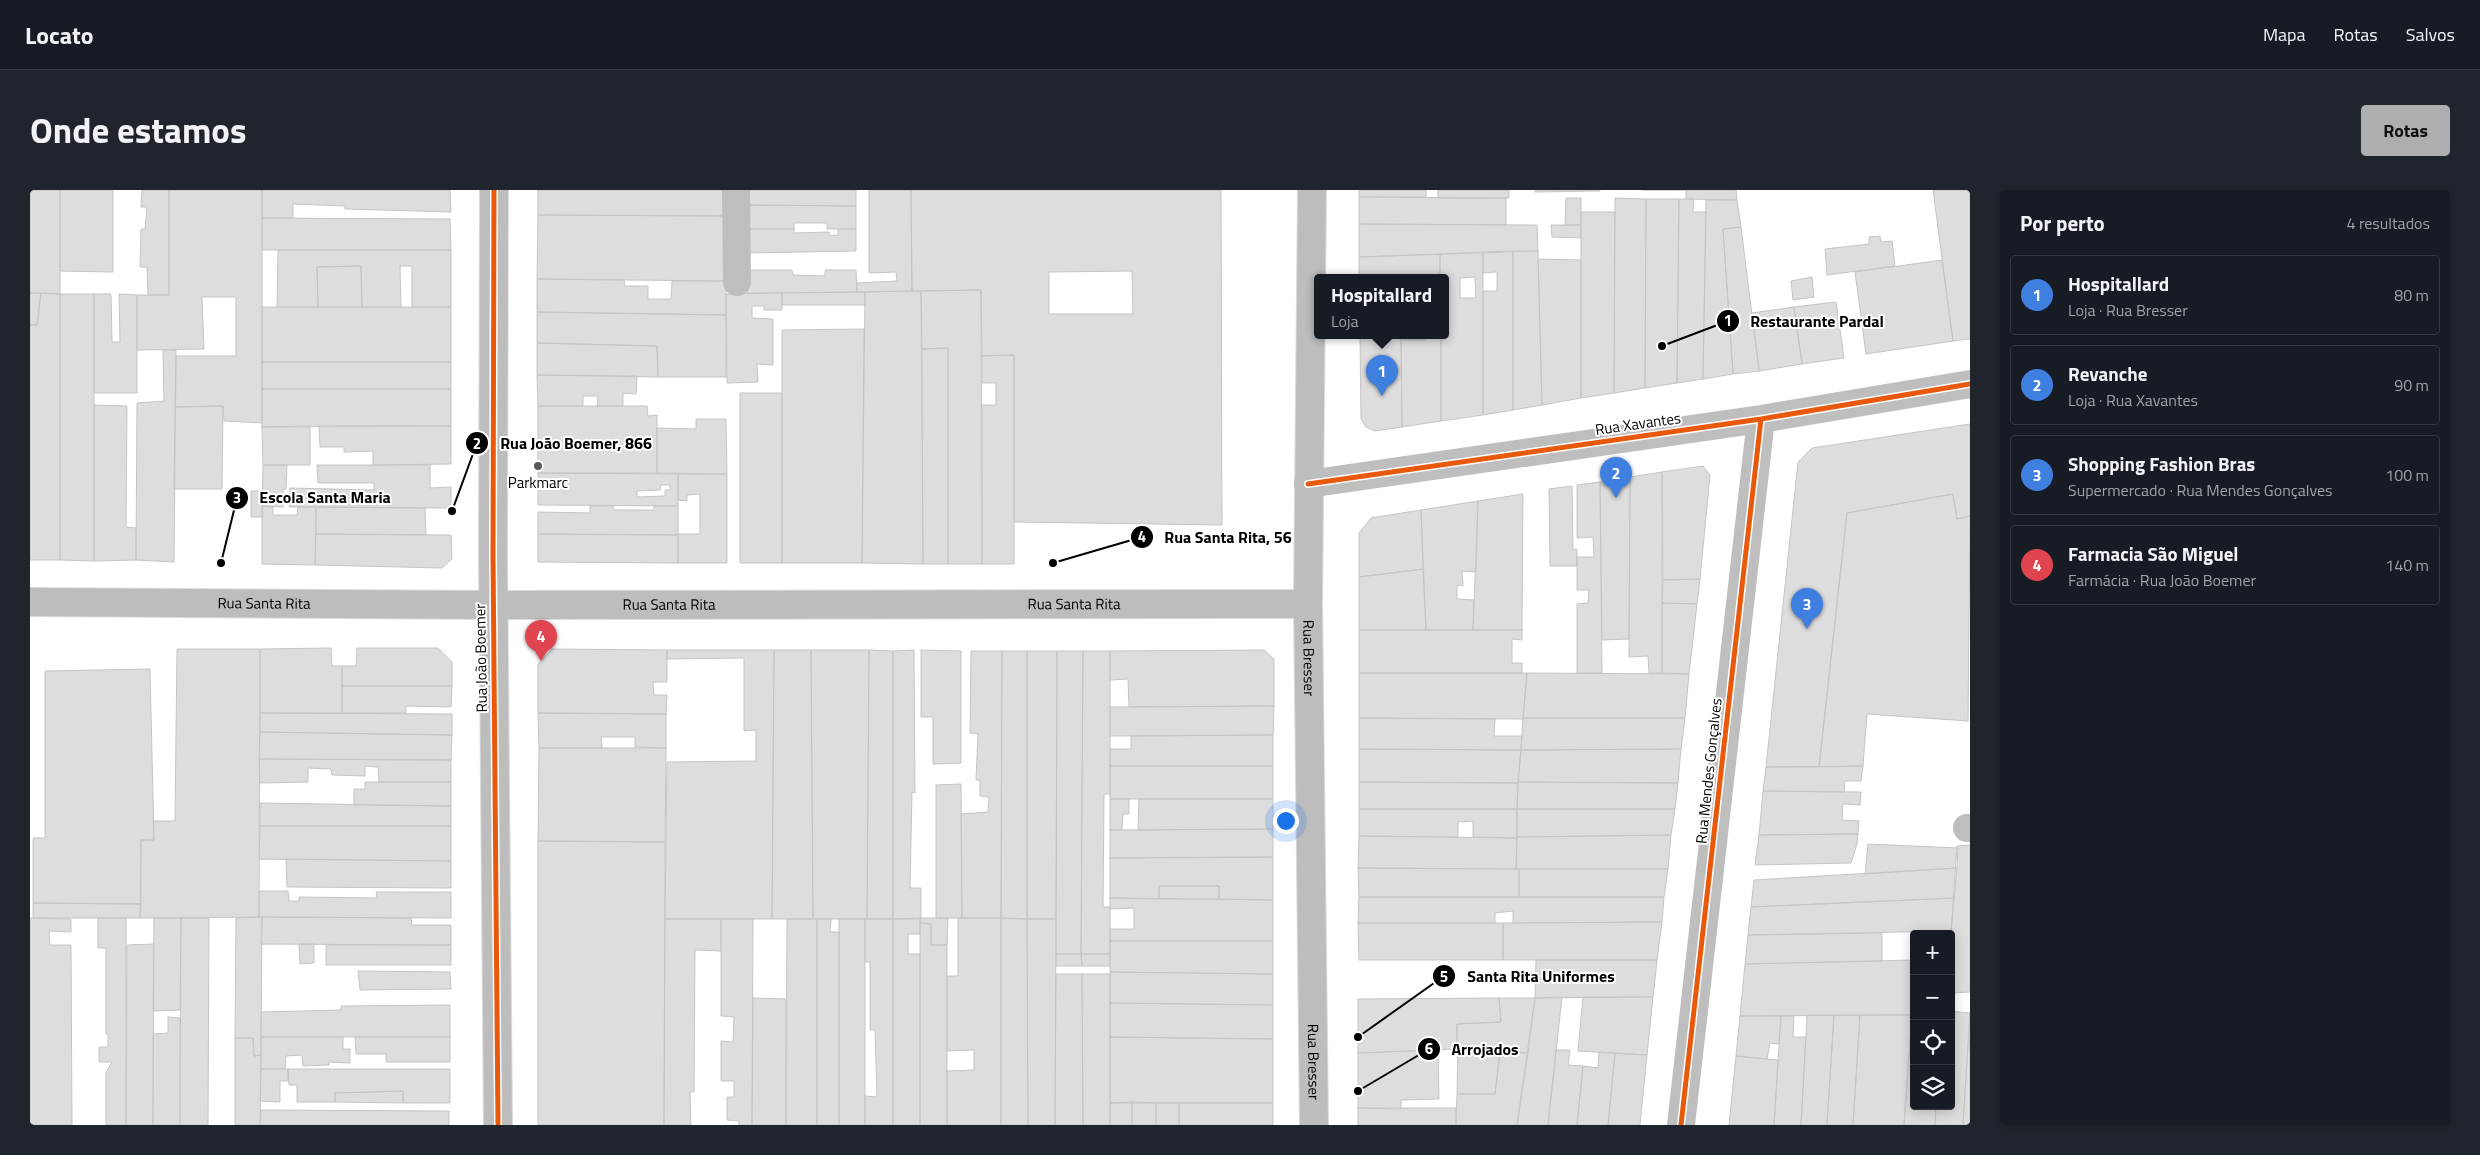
<!DOCTYPE html>
<html lang="pt">
<meta charset="utf-8">
<style>
:root{--surface:#171b24;--page:#20242c;--text:#f1f3f6;--muted:#9ea1a6;--line:#363941;--accent:#adaeaf}
body{margin:0;font-family:"Titillium Web",sans-serif;background:var(--page);color:var(--text)}
.controls{position:absolute;right:15px;bottom:15px;display:grid;overflow:hidden;border-radius:5px;box-shadow:0 2px 12px #0003}
.controls button{width:45px;height:45px;display:grid;place-items:center;padding:0;border:0;border-bottom:1px solid var(--line);background:var(--surface);color:var(--text);font:25px sans-serif}
.you{position:absolute;left:1255px;top:630px;width:18px;height:18px;margin:-12px;border:4px solid #fff;border-radius:50%;background:#1a73e8;box-shadow:0 0 0 8px #1a73e833}
.badge{display:grid;place-items:center;width:32px;height:32px;border-radius:50%;background:var(--accent);color:#fff;font-size:16px;font-weight:700}
.pin{position:absolute;translate:-50% -41px;filter:drop-shadow(0 1px 2px #0008)}
.pin::after{content:'';position:absolute;top:26px;width:18px;height:15px;background:inherit;clip-path:polygon(0 0,100% 0,50% 100%)}
.popup{position:absolute;left:1284px;top:84px;width:135px;height:65px;box-sizing:border-box;display:grid;place-content:center;border-radius:5px;background:var(--surface);filter:drop-shadow(0 1px 4px #0005);font-size:16px;white-space:nowrap;color:var(--muted)}
.popup b{font-size:19px;color:var(--text)}
.popup::after{content:'';position:absolute;left:50%;top:100%;margin-left:-10px;border:10px solid transparent;border-top-color:var(--surface)}
.list{margin:0;padding:0;list-style:none}
h2{display:flex;justify-content:space-between;align-items:center;height:65px;margin:0;padding:0 20px;font-size:21px}
h2 small{font-size:16px;font-weight:400;color:var(--muted)}
.list li{display:grid;grid-template-columns:32px 1fr auto;gap:15px;align-items:center;box-sizing:border-box;height:80px;margin:0 10px 10px;padding:0 10px;border:1px solid var(--line);border-radius:5px}
.list b{display:block;font-size:19px;white-space:nowrap}
.list p{margin:0;font-size:16px;white-space:nowrap;color:var(--muted)}
.list em{font-size:16px;font-style:normal;color:var(--muted)}
.icon{flex:none;width:28px;height:28px;fill:none;stroke:currentColor;stroke-width:2;stroke-linecap:round;stroke-linejoin:round}
.map{position:relative;flex:none;width:1940px;height:935px;overflow:hidden;border-radius:5px}
header{display:flex;align-items:center;gap:30px;box-sizing:border-box;height:70px;padding:0 25px;background:var(--surface);border-bottom:1px solid var(--line)}
header strong{font-size:24px}
nav{display:flex;gap:28px;margin-inline-start:auto;font-size:18px}
.intro{display:flex;align-items:center;justify-content:space-between;box-sizing:border-box;height:120px;padding:0 30px}
h1{margin:0;font-size:35px}
.button{padding:12px 22px;border-radius:5px;background:var(--accent);color:#111;font-size:18px;font-weight:700}
main{display:flex;gap:30px;padding:0 30px}
aside{flex:1;background:var(--surface);border-radius:5px;box-shadow:0 2px 12px #0003}
.map>svg:first-child{display:block}
.building{fill:#ddd;stroke:#c5c5c5;fill-rule:evenodd}
.lines{fill:none;stroke-linecap:round;stroke-linejoin:round}
.major-casing{stroke:#dbdbdb;stroke-width:30}
.minor{stroke:#bebebe;stroke-width:28}
.major{stroke:#bdbdbd;stroke-width:28}
.cycleway-casing{stroke:#fff;stroke-width:8}
.cycleway{stroke:#e8590c;stroke-width:5}
.poi-dot{fill:#595959;stroke:#fff;stroke-width:2}
.labels{text-anchor:middle;stroke-width:4;stroke-linejoin:round;paint-order:stroke}
.street-label{font-size:15px;fill:#000;stroke:#fff}
.poi-label{font-size:15px;fill:#000;stroke:#fff}
.leader{fill:none;stroke:#000;stroke-width:2}
.callout-dot{fill:#000;stroke:#fff;stroke-width:2}
.mark-label{font-size:15px;text-anchor:middle;font-weight:bold;fill:#fff}
.callout-label{font-size:16px;text-anchor:middle;font-weight:bold;fill:#000;stroke:#fff;stroke-width:4;stroke-linejoin:round;paint-order:stroke}
</style>
<header>
<strong>Locato</strong>
<nav><a>Mapa</a><a>Rotas</a><a>Salvos</a></nav>
</header>
<div class="intro"><h1>Onde estamos</h1><a class="button">Rotas</a></div>
<main>
<div class="map">
<svg width="1940" height="935" viewBox="0 0 1940 935">
<rect width="100%" height="100%" fill="#fff"/>
<!-- building -->
<path class="building" d="M0,0H30V104L0,103Z
M30,0H83V82L30,81Z
M112,0H139V105H118L117,77H110L111,39H115L117,17H111Z
M139,0H232V233L194,231L193,216L145,217L146,166H206V107H172L174,159L107,160V105H139Z
M232,0H420L421,22L315,19V16L263,14V28H232Z
M508,0H696V26L508,25Z
M718,0H826V16L718,15Z
M839,0H881L882,101L827,102V93L867,91L866,82L839,83Z
M881,0H1191L1192,335L984,332V165L952,166L951,100L882,101ZM1102,81L1103,124H1019V82Z
M1329,0H1396V7H1329Z
M1408,0H1479V8H1408Z
M1505,0H1570V1L1505,2Z
M1612,0H1706L1707,10L1656,9V0Z
M1903,0H1940V149L1923,151Z
M1329,7L1476,8V35L1329,34Z
M1536,8H1551V35H1535Z
M1585,8L1616,9L1615,198L1584,203Z
M1616,9H1649L1647,193L1615,198Z
M1649,9H1664L1663,22H1676L1673,189L1647,193Z
M1676,10H1707L1711,37L1693,39L1703,184L1673,189Z
M718,15L826,16V39H797V33H764V39H718Z
M1551,22H1585L1584,203L1551,208Z
M508,25L696,26V91L507,89Z
M232,28L420,29L421,60H232Z
M1329,34L1507,35L1508,61L1329,67Z
M1521,35H1551V48L1522,47Z
M1711,37L1729,181L1703,184L1693,39Z
M718,39H764V43L799,42L800,46L808,45V39H826V61L717,63Z
M1850,46L1851,52L1862,51L1865,76L1797,85L1795,59L1839,54V47Z
M248,60H421V117H382V76H370L371,117H332L331,76L287,77L288,117H247Z
M1483,61H1508L1512,215L1483,220Z
M1483,61V220L1453,225V101H1467V82L1453,83V62Z
M1453,62V225L1411,231V145H1416V87H1410V64ZM1445,87L1446,108H1430V88Z
M1410,64V87H1329V67Z
M1508,69L1551,70V208L1512,215Z
M1912,70L1923,151L1836,164L1825,82Z
M331,76L332,117H288L287,77Z
M717,80H762L763,85L795,86V80H826L827,102L717,103Z
M1782,87L1784,107L1763,110L1761,91Z
M507,89L594,90L595,96H618V109H641L642,91H696V125L507,122Z
M951,100L952,374H918V158L892,159L891,101Z
M891,101L893,374L832,373L835,102Z
M835,102V115H752V103Z
M0,103H11L7,135H0Z
M11,103L30,104V370H0V135H7Z
M752,103V120H734V116H722V128L743,129V175L727,174L728,192L697,193L696,104Z
M30,104H64V371L30,370Z
M64,104H81L82,152H90L89,104L107,105V203H64Z
M1806,112L1814,168L1772,174L1764,117Z
M232,117H421V172H232Z
M1764,117L1772,174L1729,181L1722,123Z
M507,122L696,125V187H628L627,156L507,153Z
M834,139L832,373H752V140Z
M1330,145H1371L1372,237L1345,241L1336,237L1331,229Z
M1371,145H1396V150H1371Z
M1396,145H1411V231L1372,237L1371,150H1396Z
M507,153L627,156L628,187L507,185Z
M918,158V374H893L892,159Z
M133,160H146V166L144,372L106,370L107,213L134,211Z
M984,165V374H952V215H966V193H952V166Z
M232,172H421V199H232Z
M507,185L607,186L606,204L593,203V216H567L568,206H553V216H508Z
M232,199H421V236L232,237Z
M710,203H752V373H710Z
M64,215L97,216L96,337L106,338V370L64,371Z
M193,216L192,299H144L145,217Z
M508,216H617L618,226L627,225V283H508Z
M666,229H696L697,284L627,283V238L666,239Z
M1940,234V326L1927,329L1923,304L1817,323L1789,577H1736L1768,272L1782,258Z
M280,236V275H233L232,237Z
M289,236H421V274L343,275V261L314,262V257H290Z
M233,275H257L256,299H253V317L232,316Z
M287,275H400V298L421,297V318L259,317L260,298L344,300V293H288Z
M1673,276L1680,285L1670,389L1633,390L1632,282Z
M1632,282V483H1619L1618,466L1599,467L1600,287Z
M508,283L648,284V316L508,315ZM631,295H640V300H635V306L607,307V301L630,300Z
M648,284H697V373H648V344H670V304L657,305V311L648,310Z
M1600,287L1599,449L1572,450L1570,292Z
M1570,292L1572,483H1547V414L1558,413L1559,400H1547V367H1564L1563,347L1547,348V295Z
M1542,296L1543,360L1547,359V376H1520L1519,299Z
M221,301H232L233,327H221Z
M1493,304L1492,440H1443L1448,311Z
M1923,304L1927,329L1940,326L1938,531L1837,524L1833,576L1789,577L1817,323Z
M1448,311L1446,382L1432,381L1433,396L1427,395V409L1444,410L1443,440H1396L1391,320Z
M232,316L243,317V325H267L268,317H286L285,375L232,374Z
M560,316H583L584,320H624V316H648V345L508,344V322L560,323Z
M286,317L395,318L396,345L286,344Z
M1391,320L1393,379L1329,387V343L1341,328Z
M286,344L421,345L422,369L412,378L285,375Z
M508,344L648,345V373L508,372Z
M1393,379L1396,440H1329V387Z
M1670,389L1667,414L1632,413L1633,390Z
M1632,413L1667,414L1659,484L1632,483Z
M1329,440H1492V450L1482,449V473H1492V483H1329Z
M301,458L302,476H312V523H230V459Z
M327,458H408L422,472V496H312V476H326Z
M147,459H230L229,727L110,728L111,650H124L123,631H145Z
M522,459L637,460V492H623L624,505H637L636,524L508,523V474Z
M637,460H744L742,729H635L637,572L726,571V540L714,541V468L637,469Z
M744,460H781L783,729H742Z
M781,460H839L837,729H783Z
M839,460L863,461V729H837Z
M884,460L885,603L882,602L880,698H891V729H863V461Z
M891,460L931,461V573L903,574V527H891Z
M1234,460L1244,469V516L1099,517L1098,489L1080,490V461Z
M941,461H972L971,728H932L931,624L958,622L959,607L950,606V590H946L948,544L940,543Z
M972,461H997V729L971,728Z
M997,461H1027L1026,729H997Z
M1027,461H1053L1051,764H1026Z
M1053,461H1080V604H1074L1073,717H1080V764H1051Z
M120,479L124,650H111V714L3,713V648H15V481Z
M1329,483H1497L1493,529L1329,528Z
M1497,483L1659,484L1655,528H1493Z
M312,496H422L421,517L376,516V523H312Z
M1244,516L1243,545L1080,546V517Z
M230,523L422,524V545L230,542Z
M508,523L636,524V558L605,557V547H571L572,558H509Z
M1329,528L1465,529L1464,546H1492L1491,560L1329,559Z
M1493,528H1655L1651,559L1491,560Z
M230,542L422,545L421,570L229,569Z
M1243,545V576H1080V559H1101V546Z
M509,558H636L635,652L508,651Z
M1329,559L1491,560L1488,593L1329,592Z
M1651,559L1648,593L1488,592L1491,560Z
M229,569L421,570V592H349L348,577L335,576V586L302,585L301,579L278,578V592L230,593Z
M1080,576H1243V609H1080Z
M1833,576L1831,591H1815L1814,602L1733,601L1736,577Z
M335,592H421V616L324,615V599H335Z
M1329,592L1488,593L1487,619H1329Z
M1488,592L1648,593L1645,619H1487Z
M931,594L932,728H906V595Z
M1733,601L1831,602L1830,615L1813,614L1812,630L1829,631L1828,644L1729,645Z
M1080,609H1099V624H1093L1092,640H1080Z
M1109,609H1243V639L1108,640Z
M230,613L421,616V636H230Z
M1329,619H1487V648L1443,647V631L1428,632V647L1329,646Z
M1487,619H1645L1641,645L1487,647Z
M230,636H421V671L229,669Z
M1243,639V667L1080,668V640Z
M1828,644L1827,654L1821,673L1725,675L1729,645Z
M1641,645L1638,679H1486L1487,647Z
M1329,646L1487,648L1486,679L1328,678Z
M508,651L635,652L634,935H508Z
M1838,654L1928,658L1927,678L1835,684Z
M1940,655V802L1921,803V744L1927,656Z
M1243,667V710L1189,709V696H1129V709L1080,708V668Z
M256,669L421,671V698L257,697Z
M1328,678L1489,679V707H1329Z
M1927,678L1924,708L1721,717L1724,690Z
M1489,679H1638L1634,707H1489Z
M1129,696H1189V709H1129Z
M229,701H258L259,711H269V707L347,708L346,702H421V728L229,727Z
M1329,707H1634L1632,732L1483,733V721L1465,723V733H1328Z
M1080,708L1243,710V751H1080V739H1104V718L1080,719Z
M1924,708L1921,741L1718,745L1721,717Z
M3,713L111,714L110,728H3Z
M232,727L231,865L224,866L223,848H205L206,728Z
M232,727L381,728L382,735H421V755L231,754Z
M0,728L41,729V742L19,741L20,755H41L42,935H0Z
M68,728H96V935H76V883L82,872H69V857H78V844H76V758H68Z
M124,728H151L150,820L123,821Z
M151,728H179L178,935H150Z
M890,728H918L917,755H901V734L890,733Z
M890,728V744H878V764H890V935H863V729Z
M928,728H971V935H917V881L944,880V860L917,861V786H928Z
M971,728L997,729L998,935H971Z
M635,729H691V761L665,760L664,902H660L661,935H634Z
M691,729H723L722,935H709V931L697,930V907H704V891H691V851L703,852L704,827L691,826Z
M757,729H787V935H756Z
M787,729H801L800,742H809V935H787Z
M809,729H835V935H809Z
M835,729H863V935H835V906L847,907L845,840H840V772H835Z
M997,729H1026L1025,935H998Z
M1632,732L1627,770H1473V733Z
M890,733L901,734V755H917V935H890Z
M1328,733H1473V770H1329Z
M1852,743V771L1715,774L1718,745Z
M1080,751H1243V784L1080,782Z
M124,754L123,935H96L97,755Z
M269,754H284V773L270,774Z
M296,755H421V775H296Z
M1026,764H1051L1052,776H1026Z
M1051,764H1080V776H1052Z
M1506,770H1627L1623,807L1505,808Z
M1884,770V825L1710,826L1715,774Z
M328,781L420,782L421,799L330,800Z
M1080,782L1243,784V815L1080,813Z
M1026,784H1052L1053,935H1025Z
M1052,784H1080V935H1053Z
M1532,807L1518,935H1487L1505,808Z
M1553,807H1623L1617,865L1548,861Z
M723,808L756,809V935H722Z
M1469,808L1471,832L1427,834V859L1328,863V809Z
M1469,808H1505L1498,863L1427,859V834L1471,832Z
M1080,813L1243,815V849L1080,847Z
M420,815V847H231V822L311,820V816Z
M1921,821L1940,823L1933,935H1905L1906,916H1921Z
M1940,823V935H1933Z
M1777,825H1804L1797,935H1771Z
M1804,825H1830L1823,935H1797Z
M1830,825H1882L1874,935H1823Z
M1882,825H1884V916H1906L1905,935H1874Z
M1710,826H1751L1749,854L1740,853L1737,869L1706,866Z
M1751,826H1764L1763,847H1776L1771,935H1744Z
M138,827L150,828V935H123V844L138,843Z
M231,847H313V859H320V873L299,872V875L273,876L272,865L256,866L255,879H231Z
M325,847H420V872H356V864H326Z
M1080,847L1243,849V913H1080Z
M205,848H223L224,866L231,865L230,935H205Z
M1428,859L1470,862L1465,904H1427Z
M1408,860L1409,909L1371,910V919L1328,918V863Z
M1526,860H1540L1538,875L1553,876L1547,935H1518Z
M1470,862L1498,863L1487,935H1426L1427,904H1465Z
M1569,862L1585,863L1578,935H1547L1553,876L1568,878Z
M1585,863L1617,865L1610,935H1578Z
M1706,866L1748,870L1744,935H1699Z
M231,879H258V891H250V912L230,911Z
M258,879H420V913H373V901L305,903V912H267V895H259Z
M373,901V913L305,912V903Z
M1102,912L1126,913V935H1102Z
M1102,912V935H1080V913Z
M1126,913H1149V935H1126Z
M1149,913H1243V935H1149Z
M1328,918H1426V935H1328Z
M231,920L419,921V935H230Z"/>
<g class="lines">
<defs>
<g id="major">
<path d="M464,0L463,365L468,935"/>
<path id="s1" d="M1282,0L1278,414L1284,935"/>
<path id="s2" d="M0,412L463,415L1278,414"/>
</g>
</defs>
<!-- major casing -->
<use href="#major" class="major-casing"/>
<!-- minor -->
<path class="minor" d="M706,0L707,92
M1278,294L1731,229L1940,194
M1937,638H1940
M1651,935L1731,229"/>
<!-- major -->
<use href="#major" class="major"/>
<defs>
<path id="cycleway" d="M464,0L463,365L468,935
M1278,294L1731,229L1940,194
M1651,935L1731,229"/>
</defs>
<!-- cycleway casing -->
<use href="#cycleway" class="cycleway-casing"/>
<!-- cycleway -->
<use href="#cycleway" class="cycleway"/>
</g>
<!-- markers -->
<circle class="poi-dot" cx="508" cy="276" r="5"/>
<g class="labels">
<!-- street labels -->
<g class="street-label">
<text transform="translate(1608 234) rotate(-8)" y="5">Rua Xavantes</text>
<text dy="5" stroke="none"><textPath href="#s2" startOffset="234">Rua Santa Rita</textPath></text>
<text dy="5" stroke="none"><textPath href="#s2" startOffset="639">Rua Santa Rita</textPath></text>
<text dy="5" stroke="none"><textPath href="#s2" startOffset="1044">Rua Santa Rita</textPath></text>
<text dy="5" stroke="none"><textPath href="#s1" startOffset="468">Rua Bresser</textPath></text>
<text transform="translate(451 468) rotate(-91)" y="5">Rua João Boemer</text>
<text transform="translate(1679 581) rotate(-84)" y="5">Rua Mendes Gonçalves</text>
<text dy="5" stroke="none"><textPath href="#s1" startOffset="872">Rua Bresser</textPath></text>
</g>
<!-- poi labels -->
<g class="poi-label">
<text x="508" y="298">Parkmarc</text>
</g>
</g>
<!-- callouts -->
<path class="leader" d="M1632 156L1698 131M422 321L447 253M191 373L207 308M1023 373L1112 347M1328 847L1414 786M1328 901L1399 859"/>
<g class="callout-dot">
<circle cx="1632" cy="156" r="5"/>
<circle cx="422" cy="321" r="5"/>
<circle cx="191" cy="373" r="5"/>
<circle cx="1023" cy="373" r="5"/>
<circle cx="1328" cy="847" r="5"/>
<circle cx="1328" cy="901" r="5"/>
<circle cx="1698" cy="131" r="12"/>
<circle cx="447" cy="253" r="12"/>
<circle cx="207" cy="308" r="12"/>
<circle cx="1112" cy="347" r="12"/>
<circle cx="1414" cy="786" r="12"/>
<circle cx="1399" cy="859" r="12"/>
</g>
<g class="mark-label">
<text x="1698" y="136">1</text>
<text x="447" y="259">2</text>
<text x="207" y="313">3</text>
<text x="1112" y="352">4</text>
<text x="1414" y="792">5</text>
<text x="1399" y="864">6</text>
</g>
<g class="callout-label">
<text x="1787" y="137">Restaurante Pardal</text>
<text x="546" y="259">Rua João Boemer, 866</text>
<text x="295" y="313">Escola Santa Maria</text>
<text x="1198" y="353">Rua Santa Rita, 56</text>
<text x="1511" y="792">Santa Rita Uniformes</text>
<text x="1455" y="865">Arrojados</text>
</g>
</svg>
<div class="controls">
<button>+</button>
<button>−</button>
<button><svg class="icon" aria-label="locate" viewBox="0 0 24 24"><circle cx="12" cy="12" r="6"/><path d="M12 2v4M12 18v4M2 12h4M18 12h4"/></svg></button>
<button><svg class="icon" aria-label="layers" viewBox="0 0 24 24"><path d="M12 4l9 5-9 5-9-5zM3 14l9 5 9-5"/></svg></button>
</div>
<div class="you"></div>
<div class="pin badge" style="left:1352px;top:206px;background:#3f7fe0">1</div>
<div class="popup"><b>Hospitallard</b>Loja</div>
<div class="pin badge" style="left:1586px;top:308px;background:#3f7fe0">2</div>
<div class="pin badge" style="left:1777px;top:439px;background:#3f7fe0">3</div>
<div class="pin badge" style="left:511px;top:471px;background:#e0444e">4</div>
</div>
<aside>
<h2>Por perto<small>4 resultados</small></h2>
<ul class="list">
<li><span class="badge" style="background:#3f7fe0">1</span><div><b>Hospitallard</b><p>Loja · Rua Bresser</p></div><em>80 m</em></li>
<li><span class="badge" style="background:#3f7fe0">2</span><div><b>Revanche</b><p>Loja · Rua Xavantes</p></div><em>90 m</em></li>
<li><span class="badge" style="background:#3f7fe0">3</span><div><b>Shopping Fashion Bras</b><p>Supermercado · Rua Mendes Gonçalves</p></div><em>100 m</em></li>
<li><span class="badge" style="background:#e0444e">4</span><div><b>Farmacia São Miguel</b><p>Farmácia · Rua João Boemer</p></div><em>140 m</em></li>
</ul>
</aside>
</main>
